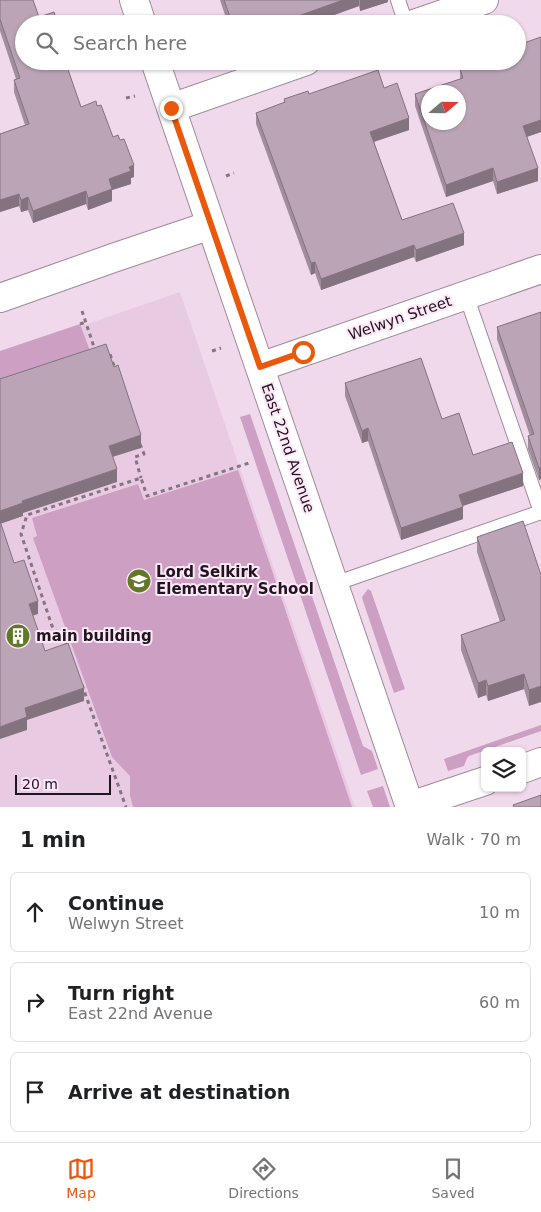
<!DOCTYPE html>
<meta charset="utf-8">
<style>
:root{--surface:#fff;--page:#f2f2f2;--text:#202124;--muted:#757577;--line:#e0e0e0;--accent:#ea580c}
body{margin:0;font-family:"DejaVu Sans",sans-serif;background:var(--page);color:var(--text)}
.controls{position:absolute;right:15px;bottom:15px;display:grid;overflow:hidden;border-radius:8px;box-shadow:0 1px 4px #0004}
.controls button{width:45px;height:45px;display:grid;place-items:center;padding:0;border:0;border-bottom:1px solid var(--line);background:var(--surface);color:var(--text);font:25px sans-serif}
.compass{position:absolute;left:421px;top:85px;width:45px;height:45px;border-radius:50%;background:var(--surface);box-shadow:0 1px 4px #0004;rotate:70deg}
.scale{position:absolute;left:15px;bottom:12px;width:96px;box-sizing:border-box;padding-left:5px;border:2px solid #1f161d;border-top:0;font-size:14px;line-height:18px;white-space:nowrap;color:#1f161d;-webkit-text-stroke:4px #ffe7fa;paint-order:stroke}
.stop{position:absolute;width:15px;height:15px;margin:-11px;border:4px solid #ea580c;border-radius:50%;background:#fff}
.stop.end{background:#ea580c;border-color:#fff;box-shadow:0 1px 5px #0008}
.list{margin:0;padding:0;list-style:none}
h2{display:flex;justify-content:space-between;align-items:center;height:65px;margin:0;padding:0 20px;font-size:21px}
h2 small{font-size:16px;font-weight:400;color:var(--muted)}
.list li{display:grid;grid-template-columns:32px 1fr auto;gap:15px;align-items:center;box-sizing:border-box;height:80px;margin:0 10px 10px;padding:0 10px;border:1px solid var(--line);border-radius:8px}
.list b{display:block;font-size:19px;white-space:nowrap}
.list p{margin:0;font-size:16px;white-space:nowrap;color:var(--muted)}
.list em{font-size:16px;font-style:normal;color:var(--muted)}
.icon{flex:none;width:28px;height:28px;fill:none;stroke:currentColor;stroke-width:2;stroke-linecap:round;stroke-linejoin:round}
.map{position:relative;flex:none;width:541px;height:807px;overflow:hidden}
.search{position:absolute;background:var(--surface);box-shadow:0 1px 4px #0004;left:15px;right:15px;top:15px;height:55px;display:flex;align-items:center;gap:12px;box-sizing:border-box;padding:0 18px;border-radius:28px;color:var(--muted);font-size:19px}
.sheet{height:335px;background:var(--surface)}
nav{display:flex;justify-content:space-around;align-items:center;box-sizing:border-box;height:70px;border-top:1px solid var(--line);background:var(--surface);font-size:14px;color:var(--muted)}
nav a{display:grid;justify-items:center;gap:2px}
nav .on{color:var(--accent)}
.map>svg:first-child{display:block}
.built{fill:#e8cae2}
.green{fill:#cc9fc3}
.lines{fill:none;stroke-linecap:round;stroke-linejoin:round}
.lane-casing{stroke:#9f899a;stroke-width:16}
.street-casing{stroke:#9f899a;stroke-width:30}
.path{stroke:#857582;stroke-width:3;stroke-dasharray:4 4;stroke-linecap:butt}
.lane{stroke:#fff;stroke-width:14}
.street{stroke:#fff;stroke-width:28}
.wall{fill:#a18d9d}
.shaded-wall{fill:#83737f}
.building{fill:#bba4b6;stroke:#83737f;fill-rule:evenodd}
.route{stroke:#ea580c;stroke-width:6}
.labels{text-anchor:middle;stroke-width:4;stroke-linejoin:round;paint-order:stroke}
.street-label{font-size:15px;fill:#1f161d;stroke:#ffe7fa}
.poi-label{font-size:15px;font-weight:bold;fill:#1f161d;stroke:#ffe7fa;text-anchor:start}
</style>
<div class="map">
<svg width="541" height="807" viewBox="0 0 541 807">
<rect width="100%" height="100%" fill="#f1d9ec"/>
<!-- built -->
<path class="built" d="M180,292L355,807H0V354Z"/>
<!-- green -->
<path class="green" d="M80,324L93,359L0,391V351Z
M250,414L363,746L372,751L378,769L361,775L240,417Z
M238,470L352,807H133L130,795V776L112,757L33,538L37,536L32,518L138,484L144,500Z
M368,589L371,591L405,689L394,693L363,601L362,597Z
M541,725V731L469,756L467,758L464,766L448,771L444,759Z
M383,786L390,807H373L367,791Z"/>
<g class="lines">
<defs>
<path id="lane" d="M398,0L406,24
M466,295L541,512
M334,584L541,512"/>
<path id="street" d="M134,0L142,24
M414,24L484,0
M155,61L410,807
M171,108L306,61
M0,298L116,257L211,225
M260,367L541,269
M522,769L541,762
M410,806L485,781"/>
</defs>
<!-- lane casing -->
<use href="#lane" class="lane-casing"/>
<!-- street casing -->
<use href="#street" class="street-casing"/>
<!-- path -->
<path class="path" d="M126,98L135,96
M226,176L234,173
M82,311L95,350
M80,324L86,322
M212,351L221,348
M105,353L109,351L115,369
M140,444L144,454L135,457L141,478
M68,646L52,626L21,534L27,515L141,478L147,496L249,463
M82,685L126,807"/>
<!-- lane -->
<use href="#lane" class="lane"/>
<!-- street -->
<use href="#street" class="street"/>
</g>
<!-- wall -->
<path class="wall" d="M0,0L39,17L69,61V66L67,67L81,107L97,106L134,177L131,178V184L112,190V201L88,210L86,204L33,223L28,210L21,212L19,206L0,212V134L25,125L14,92V80L16,79L0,31Z
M220,0H388V2L360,11L359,6L309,24H228Z
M541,37V132L527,137L538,181L497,194L493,181L446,197L415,106V94L460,79V69L521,50V44Z
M384,88L409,130L374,142L402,220L464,245L416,262L414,257L321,290L315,273L311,275L256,124V113L284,103V99L309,94Z
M541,312V479L539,480L528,449V436H530L497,339V327Z
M345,383L442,419L473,455L523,486L463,506V519L401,540L368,441L362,443L345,396Z
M477,537L541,575L529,706L524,689L488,701L486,695L478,698L461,650V635L500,622L477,552Z"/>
<!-- shaded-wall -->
<path class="shaded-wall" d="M343,0H359V6L309,24H276Z
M360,0H388V2L360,11Z
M234,16V24H230V17Z
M63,61H69V66L63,68Z
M409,118V130L370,143V132Z
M541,120V132L523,138V126Z
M134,165V177L131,178V184L112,190V201L88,210V198L109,179L129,167Z
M493,168V181L446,197V185Z
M538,168V181L497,194V182Z
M86,191V204L33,223V211Z
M19,194V206L0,212V200Z
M28,197V210L21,212V200Z
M464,233V245L416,262V250Z
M414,245V257L321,290V279Z
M315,262V273L311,275V263Z
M368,428V441L362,443V431Z
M141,435V448L109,458V446Z
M541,467V479L539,480V468Z
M117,469V482L23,513V516L0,524V511L22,501Z
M523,473V486L459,507V495Z
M463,507V519L401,540V528Z
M38,601V614L29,617V604Z
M524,674V689L488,701V686Z
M486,680V695L478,698V683Z
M541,686V702L529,706V690Z
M84,688V701L27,720V730L0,739V727L25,708Z"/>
<!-- building -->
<path class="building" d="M0,0H33L39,17L54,12L58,24H24V61H65L81,107L96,101L97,106L101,105L113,137L118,135L120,140L124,139L134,165L129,167L131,171L109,179L112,189L88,198L86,191L33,211L28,197L21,200L19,194L0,200V134L29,124L14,80L20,78L0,19Z
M224,0H343L276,24H237L234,16L230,17Z
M541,37V120L523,126L538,168L497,182L493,168L446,185L415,94L463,78L460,69L485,61H517V51L522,49L521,44ZM428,92H458V122H428Z
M378,70L384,88L397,83L409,118L370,132L402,220L453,203L464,233L416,250L414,245L321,279L315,262L311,263L256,113L285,102L284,99L308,91L309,94Z
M541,312V467L539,468L528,436L534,434L497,327Z
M106,344L114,367L118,365L141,435L109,446L117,469L22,501L23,503L0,511V379Z
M421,358L442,419L459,413L473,455L512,442L523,473L459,495L463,507L401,528L368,428L362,431L345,383Z
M0,521L14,563L24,560L38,601L29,604L45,651L68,643L84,688L25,708L27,717L0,727Z
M523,521L541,575V686L529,690L524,674L488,686L486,680L478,683L461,635L505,620L477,537Z
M541,795V807H514L513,805Z"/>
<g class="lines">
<!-- route -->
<path class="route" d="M171,108L260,367L303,352"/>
</g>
<!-- icons -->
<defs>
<symbol id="school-disc" viewBox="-11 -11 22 22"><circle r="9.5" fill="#627828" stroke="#ffe7fa"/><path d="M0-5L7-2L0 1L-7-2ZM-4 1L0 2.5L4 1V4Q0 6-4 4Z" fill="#fff"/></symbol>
<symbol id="building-disc" viewBox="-11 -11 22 22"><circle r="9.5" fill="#627828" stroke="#ffe7fa"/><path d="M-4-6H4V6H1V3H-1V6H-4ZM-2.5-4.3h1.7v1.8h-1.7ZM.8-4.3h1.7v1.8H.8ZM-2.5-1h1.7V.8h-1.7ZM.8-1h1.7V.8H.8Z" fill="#fff"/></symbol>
</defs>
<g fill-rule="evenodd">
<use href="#school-disc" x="125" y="567" width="28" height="28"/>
<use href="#building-disc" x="4" y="622" width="28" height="28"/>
</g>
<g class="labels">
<!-- street labels -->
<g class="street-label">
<text transform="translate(400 318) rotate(-19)" y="5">Welwyn Street</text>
<text transform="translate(288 448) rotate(71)" y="5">East 22nd Avenue</text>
</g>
<!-- poi labels -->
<g class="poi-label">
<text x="156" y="577">Lord Selkirk<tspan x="156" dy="17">Elementary School</tspan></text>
<text x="36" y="641">main building</text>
</g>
</g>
</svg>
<div class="controls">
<button><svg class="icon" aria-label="layers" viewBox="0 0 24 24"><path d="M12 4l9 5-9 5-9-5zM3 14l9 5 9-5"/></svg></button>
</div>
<svg class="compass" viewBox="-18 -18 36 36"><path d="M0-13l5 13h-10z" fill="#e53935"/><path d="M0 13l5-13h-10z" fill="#757577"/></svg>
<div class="scale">20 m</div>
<div class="stop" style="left:303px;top:352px"></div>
<div class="stop end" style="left:171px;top:108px"></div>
<div class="search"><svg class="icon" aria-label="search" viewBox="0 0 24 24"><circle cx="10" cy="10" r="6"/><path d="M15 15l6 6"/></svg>Search here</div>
</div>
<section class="sheet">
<h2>1 min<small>Walk · 70 m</small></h2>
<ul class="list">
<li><svg class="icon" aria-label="ahead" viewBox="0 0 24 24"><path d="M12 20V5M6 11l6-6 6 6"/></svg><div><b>Continue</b><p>Welwyn Street</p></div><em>10 m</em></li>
<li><svg class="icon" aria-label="right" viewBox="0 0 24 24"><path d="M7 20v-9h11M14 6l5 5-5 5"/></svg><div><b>Turn right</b><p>East 22nd Avenue</p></div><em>60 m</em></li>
<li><svg class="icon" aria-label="arrive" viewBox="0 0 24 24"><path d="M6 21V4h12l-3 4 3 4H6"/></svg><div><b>Arrive at destination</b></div></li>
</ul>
</section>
<nav>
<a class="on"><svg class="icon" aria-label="map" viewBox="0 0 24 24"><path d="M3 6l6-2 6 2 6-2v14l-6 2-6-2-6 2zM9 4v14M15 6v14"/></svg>Map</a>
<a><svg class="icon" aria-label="directions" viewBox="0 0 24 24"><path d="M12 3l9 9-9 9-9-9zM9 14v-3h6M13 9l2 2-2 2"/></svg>Directions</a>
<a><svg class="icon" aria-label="saved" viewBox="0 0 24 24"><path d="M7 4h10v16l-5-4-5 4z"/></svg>Saved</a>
</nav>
